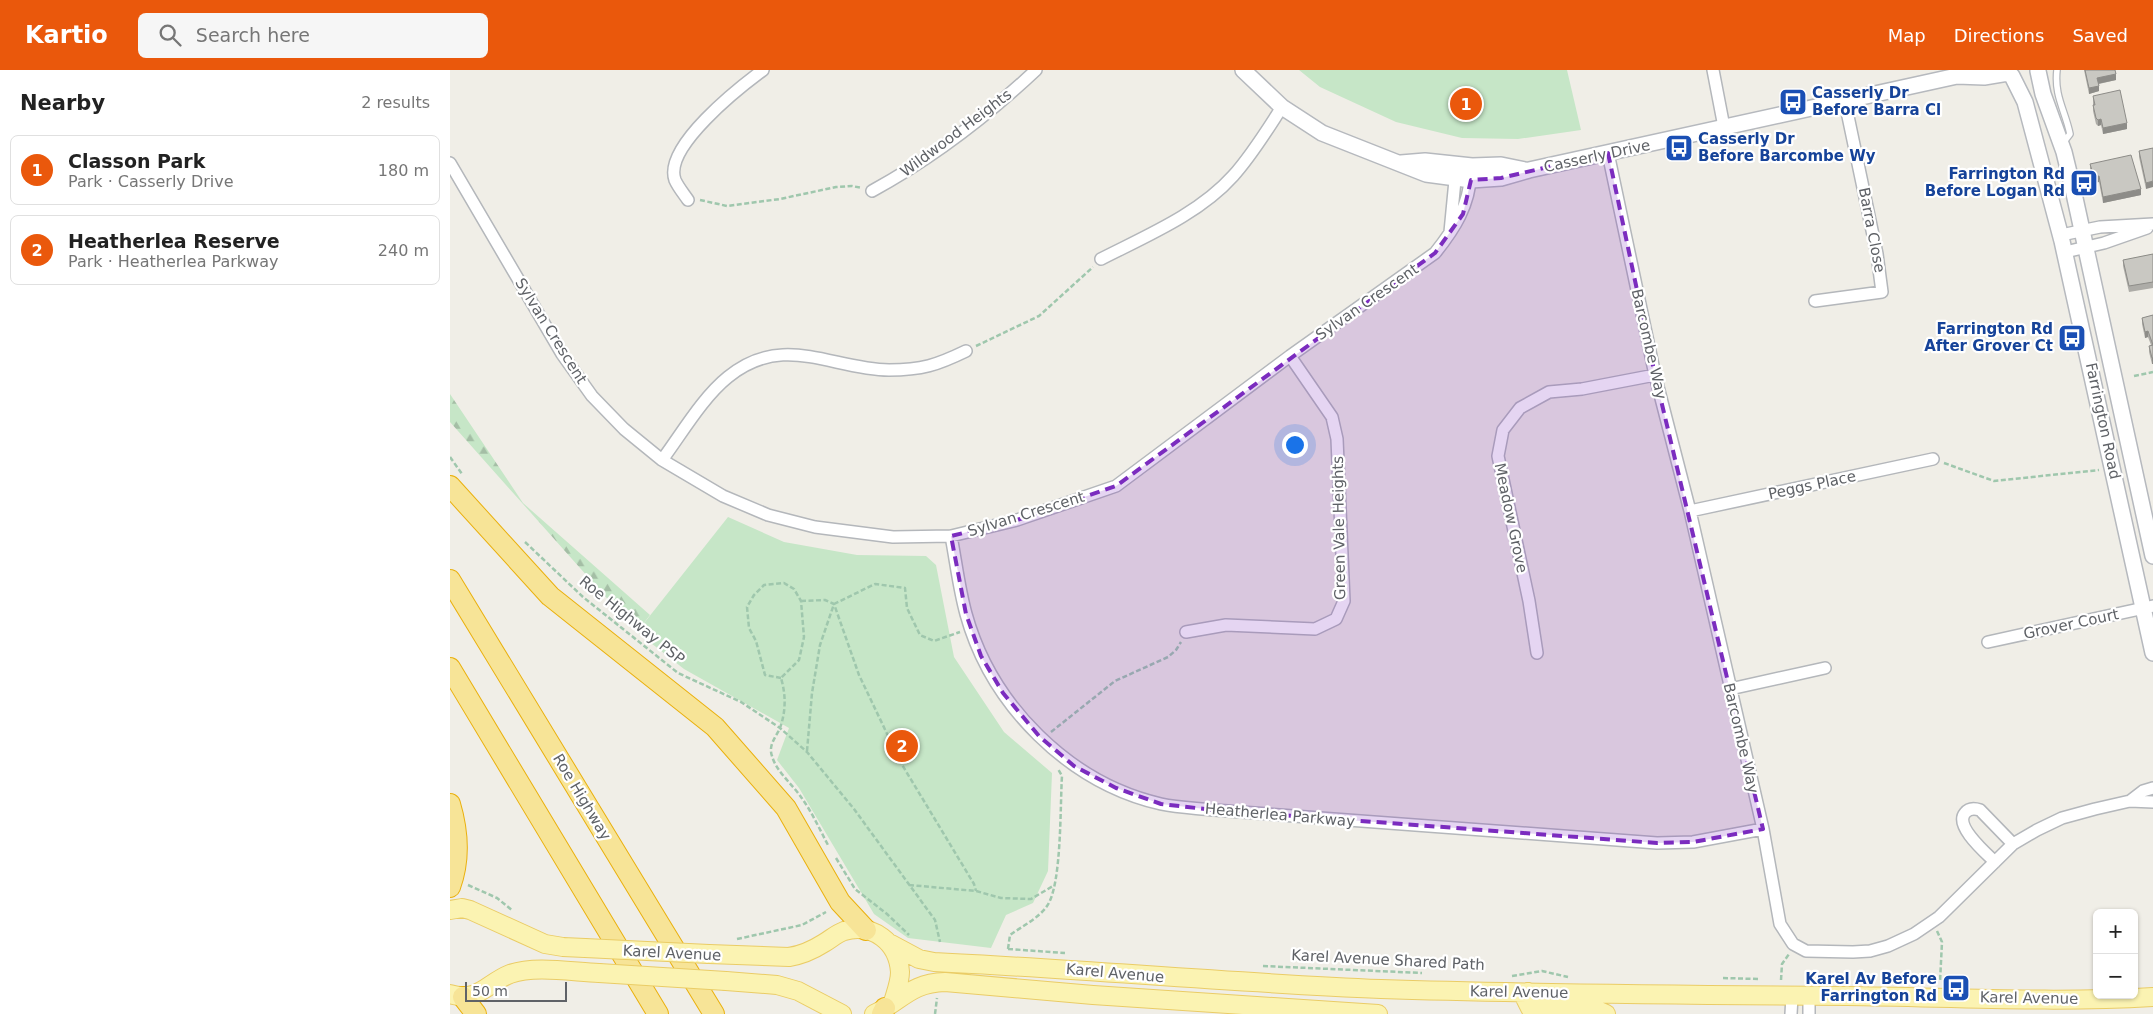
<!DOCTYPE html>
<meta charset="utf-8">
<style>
:root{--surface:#fff;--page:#f6f6f6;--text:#222;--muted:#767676;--line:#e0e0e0;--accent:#ea580c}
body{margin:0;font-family:"DejaVu Sans",sans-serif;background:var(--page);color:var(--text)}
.controls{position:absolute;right:15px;bottom:15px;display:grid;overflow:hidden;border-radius:8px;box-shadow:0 1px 4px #0004}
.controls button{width:45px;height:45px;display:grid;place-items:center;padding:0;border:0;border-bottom:1px solid var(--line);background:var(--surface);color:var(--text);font:25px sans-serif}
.scale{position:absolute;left:15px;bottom:12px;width:102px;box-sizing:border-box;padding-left:5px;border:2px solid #5f6267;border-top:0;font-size:14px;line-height:18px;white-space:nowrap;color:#5f6267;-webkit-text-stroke:4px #fff;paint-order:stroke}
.you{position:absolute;left:844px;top:374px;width:18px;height:18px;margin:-12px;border:4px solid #fff;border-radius:50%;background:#1a73e8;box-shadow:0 0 0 8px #1a73e833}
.badge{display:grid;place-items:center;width:32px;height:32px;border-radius:50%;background:var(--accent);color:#fff;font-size:16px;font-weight:700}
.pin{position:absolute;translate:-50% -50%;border:2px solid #fff;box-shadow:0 1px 5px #0006}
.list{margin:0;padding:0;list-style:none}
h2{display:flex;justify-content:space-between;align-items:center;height:65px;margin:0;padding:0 20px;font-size:21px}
h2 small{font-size:16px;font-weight:400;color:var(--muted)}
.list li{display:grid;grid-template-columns:32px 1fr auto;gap:15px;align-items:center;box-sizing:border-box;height:70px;margin:0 10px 10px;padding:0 10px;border:1px solid var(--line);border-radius:8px}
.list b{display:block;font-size:19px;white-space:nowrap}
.list p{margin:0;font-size:16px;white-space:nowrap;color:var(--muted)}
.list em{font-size:16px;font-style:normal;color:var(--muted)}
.icon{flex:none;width:28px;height:28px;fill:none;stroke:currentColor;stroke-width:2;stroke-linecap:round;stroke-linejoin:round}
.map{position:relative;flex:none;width:1703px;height:944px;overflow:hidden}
header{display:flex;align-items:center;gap:30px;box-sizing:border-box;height:70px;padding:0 25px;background:var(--accent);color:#fff}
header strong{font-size:24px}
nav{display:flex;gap:28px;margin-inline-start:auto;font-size:18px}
.search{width:350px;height:45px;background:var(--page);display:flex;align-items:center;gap:12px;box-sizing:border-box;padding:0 18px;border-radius:8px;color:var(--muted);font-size:19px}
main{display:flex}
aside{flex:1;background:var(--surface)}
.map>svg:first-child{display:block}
.forest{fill:url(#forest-firs)}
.green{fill:#c6e6c7}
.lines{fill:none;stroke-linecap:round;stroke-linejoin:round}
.lane-casing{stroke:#b4b7bb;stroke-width:8}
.street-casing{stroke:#b4b7bb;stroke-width:14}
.secondary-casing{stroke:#b6b9be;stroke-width:18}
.primary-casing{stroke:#eacc66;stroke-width:20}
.highway-casing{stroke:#eab00d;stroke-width:22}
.path{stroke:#9fc7ad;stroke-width:2.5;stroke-dasharray:5 2.5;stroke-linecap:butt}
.lane{stroke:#fff;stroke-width:5.5}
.street{stroke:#fff;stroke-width:11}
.secondary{stroke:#fff;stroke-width:15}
.primary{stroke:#fbf3b2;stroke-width:18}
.highway{stroke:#f7e497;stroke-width:20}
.primary-bridge-casing{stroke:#eacc66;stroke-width:20;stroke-linecap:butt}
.primary-bridge{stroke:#fbf3b2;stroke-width:18}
.wall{fill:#adaca7}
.shaded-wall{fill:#8d8c88}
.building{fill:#c9c8c2;stroke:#8d8c88}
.marked{fill:#7b2cbf;fill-opacity:0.2;stroke:#7b2cbf;stroke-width:4;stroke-dasharray:10 6;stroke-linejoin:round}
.labels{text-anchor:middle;stroke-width:4.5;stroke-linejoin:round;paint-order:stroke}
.transit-label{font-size:15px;font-weight:bold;fill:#164399;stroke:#fff;text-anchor:end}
.street-label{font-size:15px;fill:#5f6267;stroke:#fff}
</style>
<header>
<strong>Kartio</strong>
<div class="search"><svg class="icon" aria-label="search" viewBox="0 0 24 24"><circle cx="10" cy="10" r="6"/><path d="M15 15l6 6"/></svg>Search here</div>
<nav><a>Map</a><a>Directions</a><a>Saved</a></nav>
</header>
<main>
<aside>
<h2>Nearby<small>2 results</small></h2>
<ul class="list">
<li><span class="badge">1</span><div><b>Classon Park</b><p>Park · Casserly Drive</p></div><em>180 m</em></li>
<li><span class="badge">2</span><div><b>Heatherlea Reserve</b><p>Park · Heatherlea Parkway</p></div><em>240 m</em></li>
</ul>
</aside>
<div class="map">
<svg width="1703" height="944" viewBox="0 0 1703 944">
<defs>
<pattern id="forest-firs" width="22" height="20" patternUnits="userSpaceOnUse" patternTransform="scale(1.25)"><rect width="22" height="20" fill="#c6e6c7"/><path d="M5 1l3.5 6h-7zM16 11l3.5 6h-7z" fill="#a4bea5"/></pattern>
</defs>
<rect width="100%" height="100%" fill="#f0eee7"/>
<!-- forest -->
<path class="forest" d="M0,324L73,433L200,545L187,562L0,352Z"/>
<!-- green -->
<path class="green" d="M849,0H1117L1131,60L1068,69L1012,68L946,52L870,17Z
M278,447L334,472L407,485L476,486L486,495L504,587L554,662L602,703L598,801L583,833L556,845L541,878L458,868L424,844L349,718L327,690L339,658L234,599L187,562Z"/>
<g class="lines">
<defs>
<path id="lane" d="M1607,0C1604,26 1615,40 1620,64L1613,73"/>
<path id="street" d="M1263,0L1274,57
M1158,83L1205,305L1240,441L1313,759L1330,854L1343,874L1356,881L1403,882L1420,881L1438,876L1464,864L1489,847L1563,774L1587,760L1612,748L1645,739L1680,731L1703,732
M0,93L112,284L142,326L174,359L212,390L273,426L318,445L365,457L443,467L501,466L567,450L666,416L840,286L985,183C1005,158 1019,136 1021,103
M422,121C481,89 537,46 586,0
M238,130C234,124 228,117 225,110C213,77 290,17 313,0
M1000,162L1006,100
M1611,165L1650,157L1703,154
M1615,182L1654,173L1697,158
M651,189C696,166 749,144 783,106C802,85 817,60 832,37
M1365,231L1432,222L1427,184L1395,32
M212,390C232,363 253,327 278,307C333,262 381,299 439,300C472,300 487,295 516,281
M1240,441L1483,389
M501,466C506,492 509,519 516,544C541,635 619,713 711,734C729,738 747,738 764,740L1207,773L1243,772L1313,759
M736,562L776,555L865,559L886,549L894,531L887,369L882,347L840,286
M1538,572L1703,536
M1087,583L1079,531L1048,386L1053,360L1070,338L1099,322L1132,319L1205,305
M1280,619L1375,598
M1680,731L1693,721L1703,718
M1545,792C1536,783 1504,756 1515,743C1519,738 1524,738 1530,740L1563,774
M1341,944L1342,926
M1359,944V926"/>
<path id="secondary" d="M793,0L832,37L872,63L976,104L1021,110L1051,108L1079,100L1507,6L1534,7L1558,3
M1588,1L1593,24L1614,82L1623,119L1703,486
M1562,6L1575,32L1612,171L1703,583
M951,93L975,91L1022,96L1051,95L1075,100"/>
<path id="primary" d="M0,840L12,838L20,840L95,874L113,877L135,878
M441,874L469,889L484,892C633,899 782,913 931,919C1086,924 1241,925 1397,926C1498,927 1602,933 1703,927
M259,884L339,887C352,885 363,880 374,873C381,869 386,864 394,861C423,853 448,872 450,902C450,912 446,922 443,932
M276,911L327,915L348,921L392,944
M1078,922L1075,928L1080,938L1147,940L1156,944
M0,924C28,933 37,913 60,904C84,895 123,902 149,903
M424,944C452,931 460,913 495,912L643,925L928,944"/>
<path id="highway" d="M0,416L100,526L265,657L336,738L390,832L416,860
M0,510L264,944
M0,598L208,944
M0,734C8,761 10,790 0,817
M13,927L26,944
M432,944L435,938"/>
</defs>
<!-- lane casing -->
<use href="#lane" class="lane-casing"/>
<!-- street casing -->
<use href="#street" class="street-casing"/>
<!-- secondary casing -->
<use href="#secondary" class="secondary-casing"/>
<!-- primary casing -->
<use href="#primary" class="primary-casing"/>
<!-- highway casing -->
<use href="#highway" class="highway-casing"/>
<!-- path -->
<path class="path" d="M250,130L277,136L330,129L386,117L402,116L412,118
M526,276L589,246L643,197
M1684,306L1703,302
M0,387L12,404
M1494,393L1544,411L1649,400
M75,472L133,527L228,603L291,632L330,658L357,682L404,739L485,850L490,872
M351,531L375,530L384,534L409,605L451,693L524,814L526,821
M331,608L315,605L306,571L299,558L297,537L304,525L314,515L334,513L344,519L351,531L354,567L349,590L331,608C336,625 336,641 330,658C326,667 318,675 322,686C326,701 342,714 351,727C362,742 370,760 379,777
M601,662L665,611L718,587L726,580L731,572
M357,681L362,623L370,575L384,534L425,514L455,518L457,538L470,565L484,571L510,562
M386,788L405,819L437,844L459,865
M18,815L47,828L63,841
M459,815L526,821L551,828L581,829L603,816
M1487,861L1492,872L1490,912
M287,869L352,855L376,842
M558,879L615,883
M558,879L560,865C571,857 589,848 597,836C612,815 610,735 612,706L608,699
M813,896L972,903
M1062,906L1092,901L1118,907
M1273,908L1308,909
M1331,910L1332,894L1339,884
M485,944L487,928"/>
<!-- lane -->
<use href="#lane" class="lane"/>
<!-- street -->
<use href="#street" class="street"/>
<!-- secondary -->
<use href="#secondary" class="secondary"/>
<!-- primary -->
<use href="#primary" class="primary"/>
<!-- highway -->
<use href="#highway" class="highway"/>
<defs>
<path id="primary-bridge" d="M135,878L259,884
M149,903L276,911"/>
</defs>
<!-- primary-bridge casing -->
<use href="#primary-bridge" class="primary-bridge-casing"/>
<!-- primary-bridge -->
<use href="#primary-bridge" class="primary-bridge"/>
</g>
<!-- wall -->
<path class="wall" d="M1634,0H1665L1666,10L1649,14V21L1639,24Z
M1643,26L1677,59L1653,64L1651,55L1648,56L1646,54L1643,41Z
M1703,78L1696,119L1689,87V81Z
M1640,94L1691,125L1653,133L1649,112L1644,113L1640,100Z
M1703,184V218L1679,222L1673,196V190Z
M1703,245V294H1702L1699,282V276L1701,275L1698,267L1695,268L1692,254V248Z"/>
<!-- shaded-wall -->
<path class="shaded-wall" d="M1666,4V10L1647,14V8Z
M1649,16V21L1639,24V18Z
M1651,49V55L1648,56V50Z
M1677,53V59L1653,64V58Z
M1649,106V112L1644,113V107Z
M1703,111V117L1696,119V113Z
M1691,119V125L1653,133V127Z
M1698,261V267L1695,268V262Z
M1702,288H1703V294H1702Z"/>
<!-- building -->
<path class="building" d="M1635,0H1665L1666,4L1647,8L1649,16L1639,18Z
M1670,20L1677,53L1653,58L1651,49L1648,50L1646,48L1643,35H1645L1643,26Z
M1703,78V111L1696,113L1689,81Z
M1681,85L1691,119L1653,127L1649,106L1644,107L1640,94Z
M1703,184V212L1679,216L1673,190Z
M1703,245V288H1702L1699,276L1703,275L1698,261L1695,262L1692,248Z"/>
<!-- marked area -->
<path class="marked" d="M1158,83L1205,305L1313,759L1243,772L1207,773L764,740L711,734L666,718L624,696L589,666L553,623L531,586L516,544L501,466L567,450L666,416L985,183L1013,144L1021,110L1051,108Z"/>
<!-- icons -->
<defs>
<symbol id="bus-square" viewBox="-11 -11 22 22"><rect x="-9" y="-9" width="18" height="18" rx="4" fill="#1a4fb4" stroke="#fff"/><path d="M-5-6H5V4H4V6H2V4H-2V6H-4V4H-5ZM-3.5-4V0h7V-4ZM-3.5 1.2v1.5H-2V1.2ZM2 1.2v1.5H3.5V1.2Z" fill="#fff"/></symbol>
</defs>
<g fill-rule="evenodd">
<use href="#bus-square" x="1327" y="16" width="32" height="32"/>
<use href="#bus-square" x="1213" y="62" width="32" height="32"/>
<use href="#bus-square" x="1618" y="97" width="32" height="32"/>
<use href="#bus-square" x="1606" y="252" width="32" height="32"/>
<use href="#bus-square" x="1490" y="902" width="32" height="32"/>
</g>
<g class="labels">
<!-- transit labels -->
<g class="transit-label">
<text x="1362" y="28" text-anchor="start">Casserly Dr<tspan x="1362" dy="17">Before Barra Cl</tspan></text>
<text x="1248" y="74" text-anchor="start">Casserly Dr<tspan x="1248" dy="17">Before Barcombe Wy</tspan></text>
<text x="1615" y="109">Farrington Rd<tspan x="1615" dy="17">Before Logan Rd</tspan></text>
<text x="1603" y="264">Farrington Rd<tspan x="1603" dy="17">After Grover Ct</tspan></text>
<text x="1487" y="914">Karel Av Before<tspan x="1487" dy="17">Farrington Rd</tspan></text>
</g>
<!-- street labels -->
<g class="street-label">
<text transform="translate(506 63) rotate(-37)" y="5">Wildwood Heights</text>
<text transform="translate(1147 86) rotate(-12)" y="5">Casserly Drive</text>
<text transform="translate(1422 160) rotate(79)" y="5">Barra Close</text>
<text transform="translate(917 232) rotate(-35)" y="5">Sylvan Crescent</text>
<text transform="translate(101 261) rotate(58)" y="5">Sylvan Crescent</text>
<text transform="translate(1199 274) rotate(77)" y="5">Barcombe Way</text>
<text transform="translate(1653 351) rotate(78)" y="5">Farrington Road</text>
<text transform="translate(1362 415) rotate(-12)" y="5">Peggs Place</text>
<text transform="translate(576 444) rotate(-17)" y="5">Sylvan Crescent</text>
<text transform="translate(1061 448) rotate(78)" y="5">Meadow Grove</text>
<text transform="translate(889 458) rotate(-91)" y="5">Green Vale Heights</text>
<text transform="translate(182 550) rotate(39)" y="5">Roe Highway PSP</text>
<text transform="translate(1621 554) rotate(-12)" y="5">Grover Court</text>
<text transform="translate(1291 668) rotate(77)" y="5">Barcombe Way</text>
<text transform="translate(132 727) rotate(59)" y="5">Roe Highway</text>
<text transform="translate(830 745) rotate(5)" y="5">Heatherlea Parkway</text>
<text transform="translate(222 883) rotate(3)" y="5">Karel Avenue</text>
<text transform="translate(938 890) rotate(3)" y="5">Karel Avenue Shared Path</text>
<text transform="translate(665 903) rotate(5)" y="5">Karel Avenue</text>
<text transform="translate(1069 922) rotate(1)" y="5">Karel Avenue</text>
<text transform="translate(1579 928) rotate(1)" y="5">Karel Avenue</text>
</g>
</g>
</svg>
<div class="controls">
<button>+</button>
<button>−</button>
</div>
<div class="scale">50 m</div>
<div class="you"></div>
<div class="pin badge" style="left:1016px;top:34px">1</div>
<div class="pin badge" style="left:452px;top:676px">2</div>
</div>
</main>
